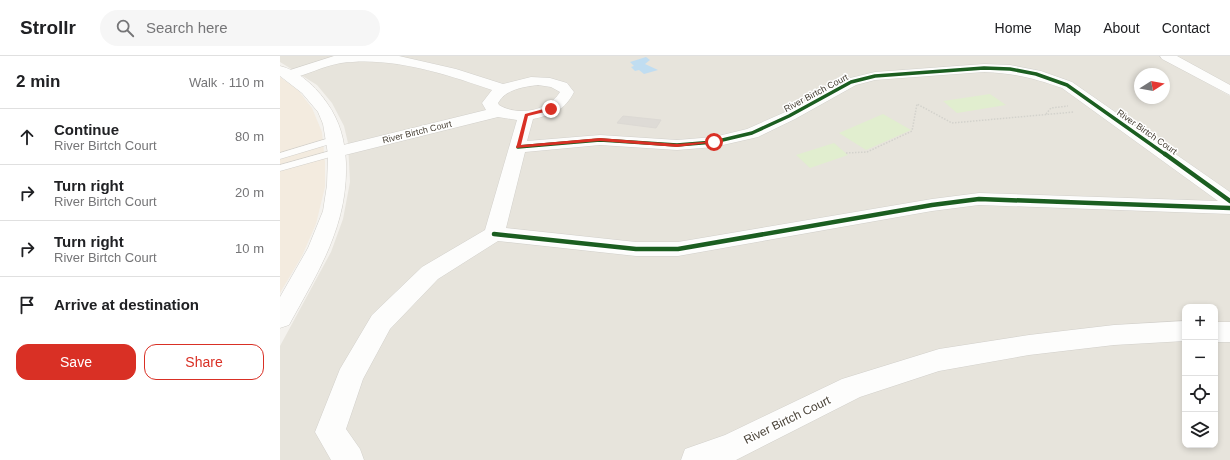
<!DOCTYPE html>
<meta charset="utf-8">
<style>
:root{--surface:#fff;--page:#f6f6f6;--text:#202124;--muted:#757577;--line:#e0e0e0;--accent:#d93025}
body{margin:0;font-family:Helvetica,sans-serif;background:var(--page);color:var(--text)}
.controls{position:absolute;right:12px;bottom:12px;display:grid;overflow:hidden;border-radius:8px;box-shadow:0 2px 6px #0003}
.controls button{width:36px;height:36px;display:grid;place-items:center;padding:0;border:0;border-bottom:1px solid var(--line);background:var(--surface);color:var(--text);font:20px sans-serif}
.compass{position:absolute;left:854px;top:12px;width:36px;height:36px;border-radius:50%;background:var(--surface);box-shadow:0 2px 6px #0003;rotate:79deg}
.stop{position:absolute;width:12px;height:12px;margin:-9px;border:3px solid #d93025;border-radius:50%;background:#fff}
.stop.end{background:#d93025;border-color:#fff;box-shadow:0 1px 4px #0008}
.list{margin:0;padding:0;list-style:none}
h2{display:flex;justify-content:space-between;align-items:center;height:52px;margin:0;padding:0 16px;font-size:17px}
h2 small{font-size:13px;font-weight:400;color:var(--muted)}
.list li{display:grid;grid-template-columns:26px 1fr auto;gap:12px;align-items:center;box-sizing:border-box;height:56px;padding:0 16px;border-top:1px solid var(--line)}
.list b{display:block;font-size:15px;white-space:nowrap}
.list p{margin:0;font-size:13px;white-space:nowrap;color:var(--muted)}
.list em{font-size:13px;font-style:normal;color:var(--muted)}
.actions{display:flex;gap:8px;padding:12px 16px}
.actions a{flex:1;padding:9px 0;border:1px solid var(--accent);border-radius:12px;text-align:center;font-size:14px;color:var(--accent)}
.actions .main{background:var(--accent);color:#fff}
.icon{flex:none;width:22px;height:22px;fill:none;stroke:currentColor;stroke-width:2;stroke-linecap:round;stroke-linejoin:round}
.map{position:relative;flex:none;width:950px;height:404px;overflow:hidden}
header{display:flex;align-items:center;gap:24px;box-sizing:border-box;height:56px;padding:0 20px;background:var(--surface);border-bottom:1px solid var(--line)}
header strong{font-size:19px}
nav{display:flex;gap:22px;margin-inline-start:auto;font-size:14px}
.search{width:280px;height:36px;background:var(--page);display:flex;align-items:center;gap:10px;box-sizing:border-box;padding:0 14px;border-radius:22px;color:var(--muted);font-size:15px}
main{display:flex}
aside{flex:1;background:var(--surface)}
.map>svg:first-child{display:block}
.residential{fill:#e7e4dc;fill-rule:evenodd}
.commercial{fill:#f3ebdf}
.green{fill:#e1eecf}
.water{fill:#c0ddf1}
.building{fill:#dedbd6;stroke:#dcd9d4}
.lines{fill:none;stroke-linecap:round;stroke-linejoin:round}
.service-casing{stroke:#d2d0cb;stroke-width:1}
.minor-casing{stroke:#d2d0cb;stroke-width:1}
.tertiary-casing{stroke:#d2d0cb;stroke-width:1}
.path{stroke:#d3d2cc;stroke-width:1.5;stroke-dasharray:1.5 1.5;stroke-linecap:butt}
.service{fill:#fdfdfc;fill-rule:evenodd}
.minor{fill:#fdfdfc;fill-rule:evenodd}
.tertiary{fill:#fdfdfc;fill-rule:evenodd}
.cycleway-far1-casing{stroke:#fff;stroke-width:5}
.cycleway-casing{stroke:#fff;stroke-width:7}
.cycleway-far1{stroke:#1b5e20;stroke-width:3.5}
.cycleway{stroke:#1b5e20;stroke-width:4.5}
.route{fill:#d93025}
.labels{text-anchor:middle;stroke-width:3;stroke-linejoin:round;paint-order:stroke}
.far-street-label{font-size:9px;fill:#4b4439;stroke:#fff}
.near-street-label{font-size:12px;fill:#4b4439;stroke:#fff}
</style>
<header>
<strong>Strollr</strong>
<div class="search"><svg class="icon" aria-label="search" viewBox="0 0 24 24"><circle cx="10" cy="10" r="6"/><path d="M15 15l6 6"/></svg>Search here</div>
<nav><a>Home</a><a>Map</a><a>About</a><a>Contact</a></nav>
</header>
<main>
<aside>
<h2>2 min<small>Walk · 110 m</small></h2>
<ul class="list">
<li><svg class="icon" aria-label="ahead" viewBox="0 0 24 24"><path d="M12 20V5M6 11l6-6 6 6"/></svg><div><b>Continue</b><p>River Birtch Court</p></div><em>80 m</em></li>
<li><svg class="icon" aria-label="right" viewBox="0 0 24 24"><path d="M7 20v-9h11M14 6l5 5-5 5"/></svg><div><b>Turn right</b><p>River Birtch Court</p></div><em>20 m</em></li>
<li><svg class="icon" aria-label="right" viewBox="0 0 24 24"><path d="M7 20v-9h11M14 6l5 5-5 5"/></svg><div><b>Turn right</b><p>River Birtch Court</p></div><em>10 m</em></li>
<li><svg class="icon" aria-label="arrive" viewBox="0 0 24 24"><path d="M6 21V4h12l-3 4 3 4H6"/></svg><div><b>Arrive at destination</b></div></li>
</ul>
<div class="actions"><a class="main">Save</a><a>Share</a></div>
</aside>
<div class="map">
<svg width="950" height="404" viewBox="0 0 950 404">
<rect width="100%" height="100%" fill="#f4f2ee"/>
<!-- residential -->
<path class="residential" d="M0,0H879L950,40V404H0V290L51,196L63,163L70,126L68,87L64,70L52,47L37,29L0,6ZM860,18H884V42H860ZM905,251H935V389H905Z
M895,0H950V30Z"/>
<!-- commercial -->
<path class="commercial" d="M0,21L18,34L32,52L42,76L45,106V131L36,168L22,200L0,237Z"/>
<!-- green -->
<path class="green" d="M710,38L726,49L677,57L663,45Z
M603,58L631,74L586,94L559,77Z
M554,87L568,99L530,112L516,99Z"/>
<!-- water -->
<path class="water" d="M366,1L370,4L365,8L378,14L364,18L359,14L355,15L351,11L354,10L350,6Z"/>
<!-- building -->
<path class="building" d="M343,60L381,64L376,72L337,67Z"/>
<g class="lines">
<defs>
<path id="service" d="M56,80L60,81L61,83L60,85L0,103V97Z
M57,93L62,96L61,98L0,115V109Z"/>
<path id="minor" d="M54,0H119L176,13L223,28L251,21L270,22L287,27L294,36C285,54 272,59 253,63L247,85L320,79L397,84L434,81L467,73L503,57L566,23L595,16L704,8L730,9L761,15L792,26L950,136V158L699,149L652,155L398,200H356L218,185L158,223L110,273L83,323L66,373L80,393L84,404H51L35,376L60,313L92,259L142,211L205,174L237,64L218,61L57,101L51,100L48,96L51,92L206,54L202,47L212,34C166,18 111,0 61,7C43,10 27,19 9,23L4,22L2,19L4,16ZM704,16C733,17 754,22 782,32L938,145L699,137L652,143L398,186H356L226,172L245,96L320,89L397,94L434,91L478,81L515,63L576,29L595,24ZM258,29L271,31L280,36C268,56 237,60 219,49L218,47C226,33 243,31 258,29Z
M880,0H897L950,29V39L882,3Z
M905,265V285L834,289L749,299L659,315L580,341L456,404H401L405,393L445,379L562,323L659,293L749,279L834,269Z
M935,266H950V286H935Z"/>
<path id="tertiary" d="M0,10C18,14 37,32 47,47C60,65 65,85 66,107C68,170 38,216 9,269L0,272V241L28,192L43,155L47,129L48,98L43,68L38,56L22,37L0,20Z"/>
</defs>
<!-- service casing -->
<use href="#service" class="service-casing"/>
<!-- minor casing -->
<use href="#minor" class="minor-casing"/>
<!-- tertiary casing -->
<use href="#tertiary" class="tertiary-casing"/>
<!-- path -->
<path class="path" d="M766,58L771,52L788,50
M566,97L587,96L632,75L637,48L672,67L794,56"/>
<!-- service -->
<use href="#service" class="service"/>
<!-- minor -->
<use href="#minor" class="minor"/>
<!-- tertiary -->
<use href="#tertiary" class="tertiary"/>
<defs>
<path id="cycleway-far1" d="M238,91L320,84L397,89L434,86L472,77L509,60L571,26L595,20L704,12L730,13L756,18L787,29L886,99"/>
<path id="cycleway" d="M885,98L950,145
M214,178L356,193H398L652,149L699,143L950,152"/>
</defs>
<!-- cycleway-far1 casing -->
<use href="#cycleway-far1" class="cycleway-far1-casing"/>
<!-- cycleway casing -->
<use href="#cycleway" class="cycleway-casing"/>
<!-- cycleway-far1 -->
<use href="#cycleway-far1" class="cycleway-far1"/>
<!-- cycleway -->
<use href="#cycleway" class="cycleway"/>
</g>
<!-- route -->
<path class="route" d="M271,51L273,54L248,60L241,89L320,82L397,88L434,85L436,86L397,91L320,85L236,92L245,58Z"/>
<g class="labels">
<!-- far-street labels -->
<g class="far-street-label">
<text transform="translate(536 37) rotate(-28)" y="3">River Birtch Court</text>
<text transform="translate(137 76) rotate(-14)" y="3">River Birtch Court</text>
<text transform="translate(867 76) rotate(35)" y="3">River Birtch Court</text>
</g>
<!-- near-street labels -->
<g class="near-street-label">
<text transform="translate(507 364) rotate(-26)" y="4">River Birtch Court</text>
</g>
</g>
</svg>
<div class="controls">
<button>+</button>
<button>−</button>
<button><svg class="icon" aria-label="locate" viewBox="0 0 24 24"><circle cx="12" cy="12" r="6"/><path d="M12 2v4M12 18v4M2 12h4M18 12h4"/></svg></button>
<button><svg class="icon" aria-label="layers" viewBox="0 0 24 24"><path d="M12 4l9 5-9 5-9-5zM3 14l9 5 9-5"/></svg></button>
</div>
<svg class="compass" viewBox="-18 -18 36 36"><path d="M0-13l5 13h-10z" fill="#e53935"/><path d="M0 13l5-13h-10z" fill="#757577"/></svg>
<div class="stop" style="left:434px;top:86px"></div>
<div class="stop end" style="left:271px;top:53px"></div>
</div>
</main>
